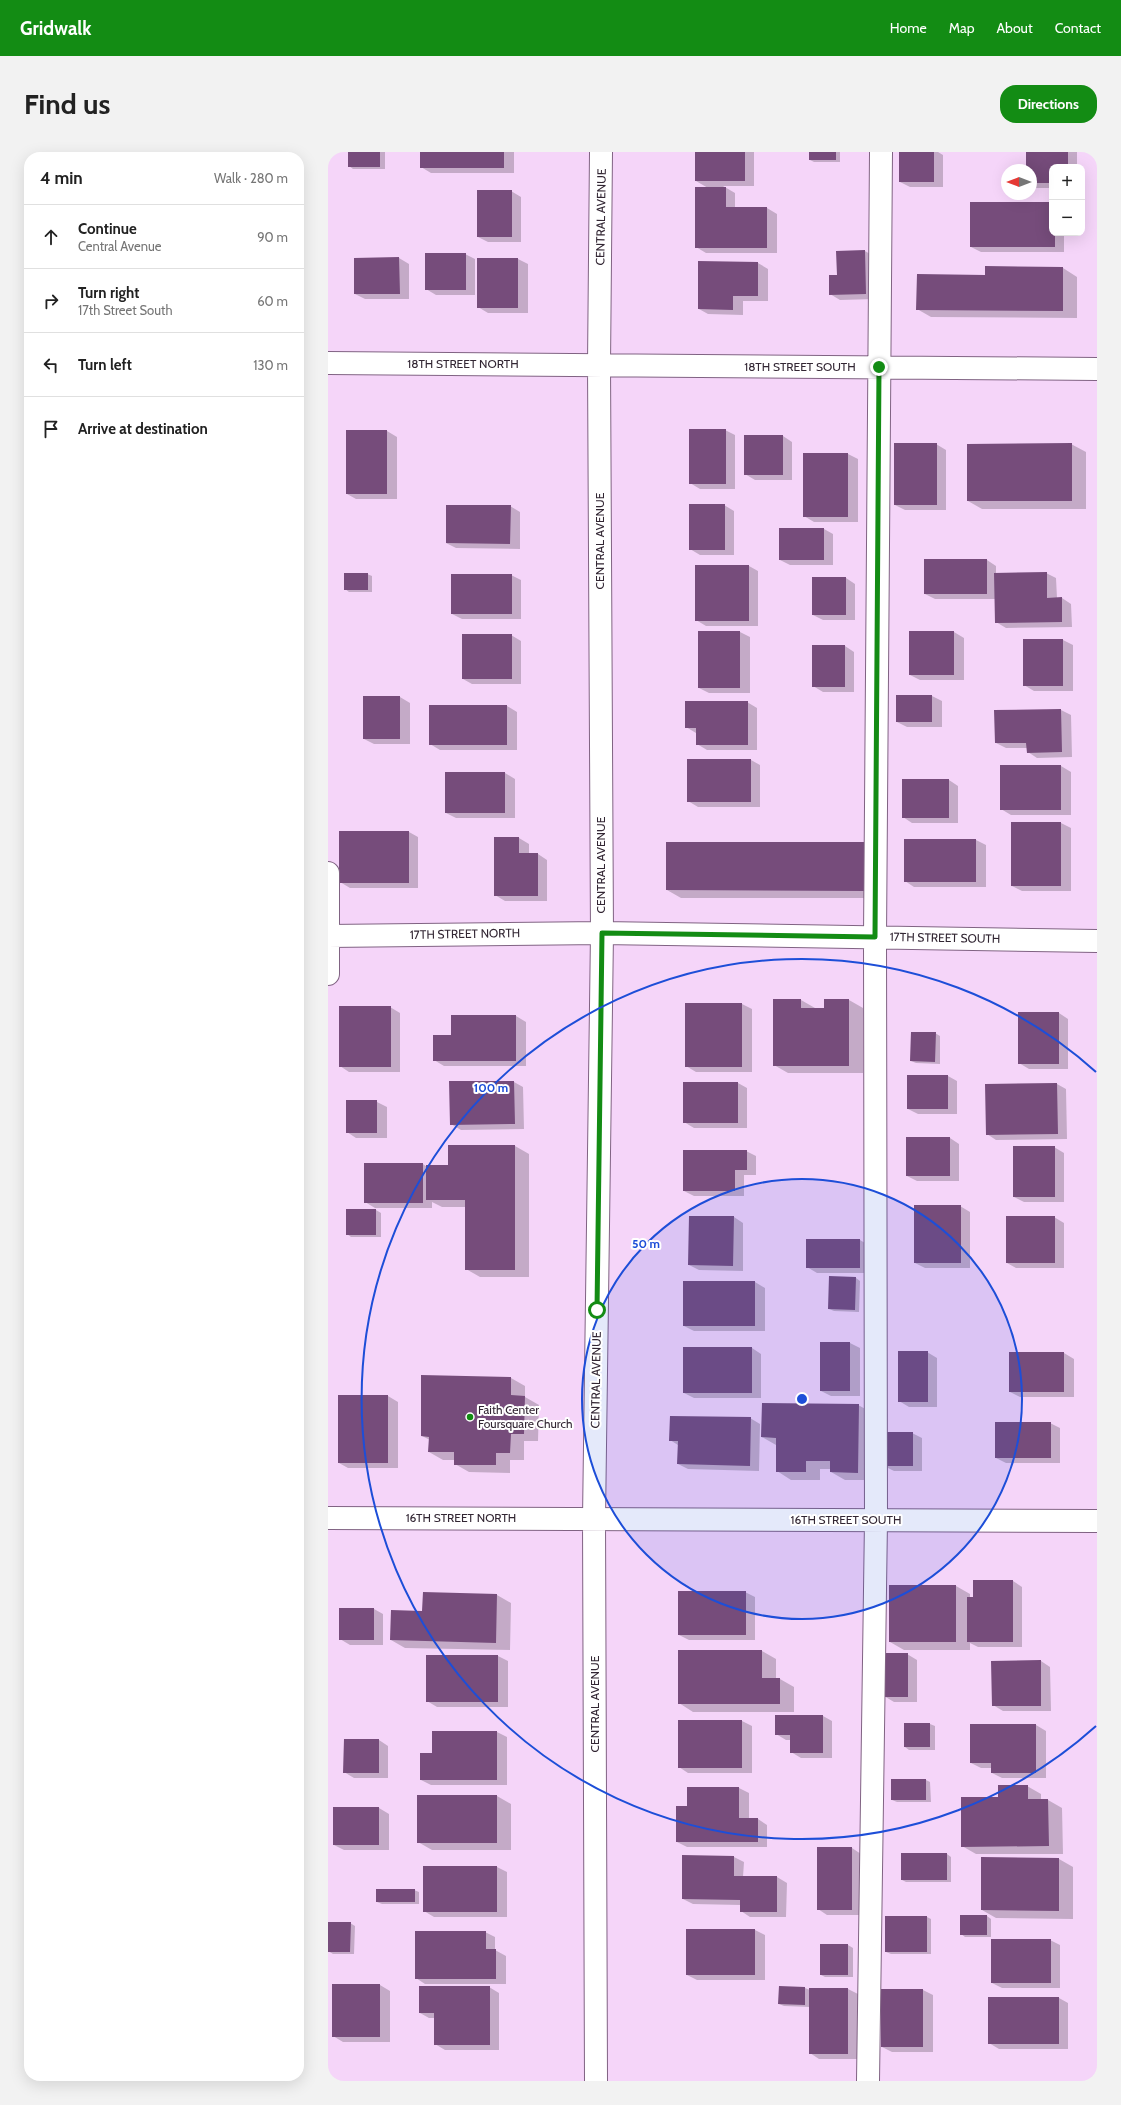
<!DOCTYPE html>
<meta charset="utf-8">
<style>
:root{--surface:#fff;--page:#f2f2f2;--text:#222;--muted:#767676;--line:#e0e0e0;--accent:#138c14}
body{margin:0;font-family:Cabin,sans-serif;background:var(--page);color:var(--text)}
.controls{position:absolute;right:12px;top:12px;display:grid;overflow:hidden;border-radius:8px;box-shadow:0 4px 16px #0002}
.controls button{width:36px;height:36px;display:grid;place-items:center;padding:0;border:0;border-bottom:1px solid var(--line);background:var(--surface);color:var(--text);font:20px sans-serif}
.compass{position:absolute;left:673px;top:12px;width:36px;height:36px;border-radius:50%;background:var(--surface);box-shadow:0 4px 16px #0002;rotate:270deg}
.stop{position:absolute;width:12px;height:12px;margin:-9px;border:3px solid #138c14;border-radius:50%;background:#fff}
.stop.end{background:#138c14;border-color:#fff;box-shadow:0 1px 4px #0008}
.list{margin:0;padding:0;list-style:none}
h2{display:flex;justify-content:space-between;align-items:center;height:52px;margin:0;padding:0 16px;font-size:17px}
h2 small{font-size:13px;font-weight:400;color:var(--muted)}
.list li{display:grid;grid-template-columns:26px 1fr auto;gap:12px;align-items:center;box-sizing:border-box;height:64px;padding:0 16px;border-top:1px solid var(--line)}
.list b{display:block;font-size:15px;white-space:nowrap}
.list p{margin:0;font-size:13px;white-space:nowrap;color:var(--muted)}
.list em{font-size:13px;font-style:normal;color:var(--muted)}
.icon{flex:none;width:22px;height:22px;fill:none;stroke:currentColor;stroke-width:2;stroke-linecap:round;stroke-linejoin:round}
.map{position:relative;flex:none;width:769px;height:1929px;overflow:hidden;border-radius:16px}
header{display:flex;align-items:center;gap:24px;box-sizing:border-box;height:56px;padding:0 20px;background:var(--accent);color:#fff}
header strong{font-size:19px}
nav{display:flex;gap:22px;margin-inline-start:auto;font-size:14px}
.intro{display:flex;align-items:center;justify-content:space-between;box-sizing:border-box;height:96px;padding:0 24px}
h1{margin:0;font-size:28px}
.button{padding:10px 18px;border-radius:16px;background:var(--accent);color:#fff;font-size:14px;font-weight:700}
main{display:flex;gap:24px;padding:0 24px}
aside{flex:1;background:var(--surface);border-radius:16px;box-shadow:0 4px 16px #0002}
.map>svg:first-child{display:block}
.shadow{fill:#0003}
.building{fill:#764c7b}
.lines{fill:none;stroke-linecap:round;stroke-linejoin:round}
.minor-casing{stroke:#806383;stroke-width:24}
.minor{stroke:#fff;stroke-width:22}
.route{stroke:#138c14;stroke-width:5}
.ring{fill:none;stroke:#1d4ed8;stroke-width:2}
.poi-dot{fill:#138c14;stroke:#fff;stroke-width:1.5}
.labels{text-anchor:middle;stroke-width:4;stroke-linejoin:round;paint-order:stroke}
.street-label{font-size:12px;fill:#322633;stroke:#fff}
.poi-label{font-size:12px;fill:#322633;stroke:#fff;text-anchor:start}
.centre{fill:#1d4ed8;stroke:#fff;stroke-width:2}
.ring-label{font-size:12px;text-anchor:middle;font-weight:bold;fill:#1d4ed8;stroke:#fff;stroke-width:4;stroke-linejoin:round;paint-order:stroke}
</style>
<header>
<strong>Gridwalk</strong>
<nav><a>Home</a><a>Map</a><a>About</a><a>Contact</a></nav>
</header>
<div class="intro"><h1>Find us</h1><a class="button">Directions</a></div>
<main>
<aside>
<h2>4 min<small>Walk · 280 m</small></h2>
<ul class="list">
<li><svg class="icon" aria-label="ahead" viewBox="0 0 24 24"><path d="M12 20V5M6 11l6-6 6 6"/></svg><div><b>Continue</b><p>Central Avenue</p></div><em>90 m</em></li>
<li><svg class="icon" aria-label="right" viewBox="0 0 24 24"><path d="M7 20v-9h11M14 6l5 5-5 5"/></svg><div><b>Turn right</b><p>17th Street South</p></div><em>60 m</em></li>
<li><svg class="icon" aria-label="left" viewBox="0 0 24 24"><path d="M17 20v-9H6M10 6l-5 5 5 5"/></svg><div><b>Turn left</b></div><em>130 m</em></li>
<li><svg class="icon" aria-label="arrive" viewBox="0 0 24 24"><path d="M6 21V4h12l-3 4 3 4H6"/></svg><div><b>Arrive at destination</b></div></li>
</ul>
</aside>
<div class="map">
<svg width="769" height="1929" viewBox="0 0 769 1929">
<rect width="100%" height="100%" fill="#f5d5f9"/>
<!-- shadow -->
<path class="shadow" d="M21,0H57V17H25L21,14Z
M93,0H186V21H103L93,15Z
M368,0H426V34H395L407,41V56H439L449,62V101H378L368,95L380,36L368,29Z
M482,0H512V10H486L482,8Z
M572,0H610L615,3V35H582L572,30Z
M699,0H749V15H724V36H709L703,33V18H699Z
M183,39L193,45V90H160L150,85Z
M724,51V81H736V100H653L643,95Z
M537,99L547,105V147L512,148L502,142L510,124Z
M137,102L147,107V143H108L98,137Z
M27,106H71L81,112V147H37L27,142Z
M150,107H190L200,112V161H160L150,155Z
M371,110L430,111L440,117V149H415V163L380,162L371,157Z
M658,115L735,116L749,125V166L603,165L589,157L658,124Z
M397,278L407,283V337H372L362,331Z
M59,279L69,285V347H28L19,342Z
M455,284L464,290V328H427L417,322Z
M608,292L618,298V358H577L567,353Z
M743,292L758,300V357H654L640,349Z
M476,302H520L530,307V370H486L476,364Z
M396,353L406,359V403H372L362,397Z
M182,354L192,360V397L128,396L118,391Z
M496,377L505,382V413H462L452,408Z
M659,408L668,414V422L718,421L728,426L729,446H734L743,452L744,475L678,476L668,470V447H607L597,442Z
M421,414L430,419V474H378L368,468Z
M39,422L44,424V440H21L17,437Z
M183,423L193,428V467H134L124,462Z
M518,426L527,432V468H495L485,463Z
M412,480L422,485V541H381L371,536Z
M626,480L636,486V528H592L582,523Z
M183,483L193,489V532H144L135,527Z
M696,488H735L745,493V539H706L696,533Z
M517,494L526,500V540H495L485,534Z
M604,544L614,549V575H579L569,570Z
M36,545H72L82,551V592H46L36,587Z
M419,550L429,556V598H379L369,592L368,581L358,575Z
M179,554L189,560V598H112L102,592Z
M733,558L743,563L744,605L709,606L700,600L699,596H678L668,591L667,559Z
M423,608L432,613V655H370L360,649Z
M673,614H733L743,620V663H683L673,657Z
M177,621L187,627V666H128L118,661Z
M621,628L630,634V671H584L575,665Z
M684,671H733L743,676V739H694L684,734Z
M81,680L90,685V736H22L12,730Z
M167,686H191L201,692V702H210L219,708V749H177L167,743Z
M648,688L658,693V735H586L577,729Z
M537,691L551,746H353L339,738Z
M446,848H473L487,856L497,857V848H521L535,856V921H460L446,913Z
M414,852L424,857V920H368L358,914Z
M62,855L72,861V920H21L12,914Z
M731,861L740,867V917H701L691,911Z
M124,864H188L198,870V914H116L106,908L124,884Z
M607,881L612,884V912L588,911L583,909Z
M620,924L629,929V962H590L580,957Z
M186,930L195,935L196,977L133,978L123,972Z
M410,931L419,936V976H366L356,970Z
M729,932L738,937L739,987L668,988L659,982Z
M19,950H49L59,955V986H28L19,980Z
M622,986L631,992V1029H589L579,1024Z
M187,994L201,1002V1125H152L138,1117V1055H114L104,1050V1056H47L37,1050L95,1012L99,1015L121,1014Z
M726,995L736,1001V1050H696L686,1045Z
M418,999L428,1004V1023H416V1044H366L356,1039Z
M632,1054L642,1060V1116H597L587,1111Z
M19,1058H48L53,1061V1085H23L19,1082Z
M406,1065L415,1071V1119L371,1118L361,1113Z
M726,1065L736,1071V1116H688L679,1111Z
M532,1088L542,1094V1121H489L479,1115Z
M528,1126L532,1129L531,1160L506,1159L501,1157Z
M356,1130H427L437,1136V1179H366L356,1174Z
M493,1191H522L532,1196V1244H503L493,1239Z
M424,1196L433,1202V1246H366L356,1241Z
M599,1200L609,1206V1255H581L571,1249Z
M682,1201H736L746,1207V1245H692L682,1240Z
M183,1226L197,1234V1245L211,1253L210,1289H196V1308H182V1321L141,1320L127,1312V1308H115L101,1300L102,1288L94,1284Z
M60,1244L70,1250V1316H20L11,1311Z
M530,1253L545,1261L544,1328H517L503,1320V1317H492V1328H463L449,1319L448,1293L434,1285Z
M422,1266L432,1272L431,1319L360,1317L350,1312V1293L342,1288Z
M722,1271L732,1276V1311H678L668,1306Z
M584,1281L594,1286V1319H566L556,1314Z
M685,1429L694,1435V1495H650L642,1491V1498H576L562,1490L628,1434L642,1442V1446H646Z
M417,1440L427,1445V1488H361L351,1483Z
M96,1441L169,1443L183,1451L182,1498L77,1496L63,1488L95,1460Z
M46,1457L55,1462V1493H22L12,1487Z
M434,1499L448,1507V1527H452L466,1535V1560H365L351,1551Z
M579,1502L589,1508V1550H566L556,1544Z
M99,1504H170L180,1509V1555H109L99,1549Z
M713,1509L722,1515L723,1559H675L665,1553Z
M495,1564L504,1569V1606H473L463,1600V1588H458L448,1582Z
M414,1569L424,1574V1621H360L351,1615Z
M602,1572L607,1574V1598H581L577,1595Z
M643,1573H708L718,1579V1626H674L664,1621V1616H653L643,1611Z
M105,1580H169L179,1585V1633H103L93,1628L105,1602Z
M51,1588L60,1594V1626H26L16,1620Z
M598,1628L602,1630L603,1650H569L564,1648Z
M699,1634L713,1642V1648H720L734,1656L735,1702H648L634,1694L671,1646Z
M411,1636L421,1641V1667H430L439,1673V1695H359L349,1690L360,1655Z
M90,1644H169L183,1652V1698H104L90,1690Z
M6,1656H51L61,1662V1698H16L6,1693Z
M524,1696L533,1702L534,1763H499L490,1757Z
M619,1702L623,1705V1730H578L574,1728Z
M355,1704L406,1705L416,1710L415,1725H449L459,1731L458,1765H422L413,1759V1753L365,1752L355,1747Z
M654,1706L731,1707L745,1715V1767L668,1766L654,1758Z
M96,1715H169L179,1720V1765H106L96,1759Z
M86,1738L91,1740V1752H54L49,1750Z
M659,1764L663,1767V1785H637L633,1782Z
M599,1765L603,1767V1802H563L558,1800Z
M22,1771L27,1774L26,1802H5L0,1799Z
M359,1778H427L437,1783V1828H369L359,1823Z
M157,1780L167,1785V1798L178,1804V1832H97L88,1826Z
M722,1788L732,1793V1836H674L664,1831Z
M493,1793H520L525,1796V1825H497L493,1823Z
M5,1833H52L62,1839V1890H15L5,1884Z
M161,1835L171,1841V1898H117L107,1892V1866H101L92,1861Z
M452,1835L477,1836L482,1838V1837H520L530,1842V1907H491L482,1901V1855L456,1854L451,1852Z
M554,1838H595L605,1843V1900H564L554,1895Z
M731,1846L740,1851V1897H671L661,1891Z"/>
<!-- building -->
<path class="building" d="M20,0H52V15H20Z
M92,0H176V16H92Z
M367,0H417V29H367Z
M481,0H508V8H481Z
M571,0H606V30H571Z
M698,0H740V15H724V31H703V18H698Z
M367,35H398V55H439V96H367Z
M149,38H184V85H149Z
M642,50H724V81H727V95H642Z
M537,98L538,142L501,143V123H509L508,99Z
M97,101H138V138H97Z
M71,105L72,142H26V106Z
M149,106H190V156H149Z
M370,109L430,110V144H405V158L370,157Z
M657,114L735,115V159L588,158L589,122L657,123Z
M361,277H398V332H361Z
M18,278H59V342H18Z
M416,283H455V323H416Z
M566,291H609V353H566Z
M744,291V349H639V292Z
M475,301H520V365H475Z
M361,352H397V398H361Z
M118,353H183L182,392L118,391Z
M451,376H496V408H451Z
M596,407H659V442H596Z
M367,413H421V469H367Z
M719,420V446L734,445V470L667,471L666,421Z
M16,421H40V438H16Z
M123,422H184V462H123Z
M484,425H518V463H484Z
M370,479H412V536H370Z
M581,479H626V523H581Z
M134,482H184V527H134Z
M695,487H735V534H695Z
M484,493H517V535H484Z
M568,543H604V570H568Z
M35,544H72V587H35Z
M357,549H420V593H368V576H357Z
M101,553H179V593H101Z
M733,557L734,600L699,601L698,591H667L666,558Z
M359,607H423V650H359Z
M672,613H733V658H672Z
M117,620H177V661H117Z
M574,627H621V666H574Z
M683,670H733V734H683Z
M11,679H81V731H11Z
M166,685H191V701H210V744H166Z
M576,687H648V730H576Z
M338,690H538V739L338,738Z
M445,847H473V856H496V847H521V914H445Z
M357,851H414V915H357Z
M11,854H63V915H11Z
M690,860H731V912H690Z
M123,863H188V909H105V883H123Z
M583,880H608L607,910L582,909Z
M579,923H620V957H579Z
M121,929H186L187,972L122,973Z
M355,930H410V971H355Z
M729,931L730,982L658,983L657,932Z
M18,948H49V981H18Z
M578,985H622V1024H578Z
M120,993H187V1118H137V1048H98V1013H120Z
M685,994H727V1045H685Z
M355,998H419V1018H407V1039H355Z
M36,1011H95V1051H36Z
M586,1053H633V1111H586Z
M18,1057H48V1083H18Z
M361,1064H406L405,1114L360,1113Z
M678,1064H727V1111H678Z
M478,1087H532V1116H478Z
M501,1124L528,1125L527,1158L500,1157Z
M355,1129H427V1174H355Z
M492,1190H522V1239H492Z
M355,1195H424V1241H355Z
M570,1199H600V1250H570Z
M681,1200H736V1240H681Z
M93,1223L183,1225V1243L197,1244L196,1282H183L182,1301H168V1313H126V1300H100L101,1285L93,1284Z
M10,1243H60V1311H10Z
M434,1251L531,1252L530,1321L502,1320V1309H478V1320H448V1286L433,1285Z
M342,1264L423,1265L422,1314L349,1312L350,1289H341Z
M667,1270H723V1306H667Z
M555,1280H585V1314H555Z
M645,1428H685V1490H639V1445H645Z
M561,1433H628V1490H561Z
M350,1439H418V1483H350Z
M95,1440L169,1442L168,1491L62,1488L63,1458L94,1459Z
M11,1456H46V1488H11Z
M350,1498H434V1526H452V1552H350Z
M555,1501H580V1545H555Z
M98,1503H170V1550H98Z
M713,1508V1554H664L663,1509Z
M447,1563H495V1601H462V1583H447Z
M350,1568H414V1616H350Z
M576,1571H602V1595H576Z
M642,1572H708V1621H663V1611H642Z
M104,1579H169V1628H92V1601H104Z
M16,1587H51V1621H15Z
M563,1627H598V1648H563Z
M670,1633H700V1647H720L721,1694L633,1695V1645H670Z
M359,1635H411V1666H430V1690H348V1654H359Z
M89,1643H169V1691H89Z
M5,1655H51V1693H5Z
M489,1695H524V1758H489Z
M573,1701H619V1728H573Z
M354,1703L406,1704V1724H449V1760H412V1748L354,1747Z
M653,1705L731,1706V1759L653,1758Z
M95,1714H169V1760H95Z
M48,1737H87V1750H48Z
M632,1763H659V1783H632Z
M557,1764H599V1800H557Z
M0,1770H23L22,1800H0Z
M358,1777H427V1823H358Z
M87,1779H158V1797H168V1827H87Z
M663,1787H723V1831H663Z
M492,1792H520V1823H492Z
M4,1832H52V1885H4Z
M91,1834H162V1893H106V1861H91Z
M451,1834L477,1835V1853L450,1852Z
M481,1836H520V1902H481Z
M553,1837H595V1895H553Z
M660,1845H731V1892H660Z"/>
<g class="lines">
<defs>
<path id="minor" d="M0,211L769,217
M0,721V822
M0,784L274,781L769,789
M0,1366L769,1369
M268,1929L266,1367L274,781L271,213L273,0
M540,1929L548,1368L547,785L553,0"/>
</defs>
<!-- minor casing -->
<use href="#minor" class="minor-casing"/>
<!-- minor -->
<use href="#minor" class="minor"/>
</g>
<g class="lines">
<!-- route -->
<path class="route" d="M269,1158L274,781L547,785L551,215"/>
</g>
<!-- distance rings -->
<circle cx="474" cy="1247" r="220" fill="#1d4ed8" fill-opacity=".12"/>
<g class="ring">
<circle cx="474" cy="1247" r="220"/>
<path d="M768 1574A440 440 0 1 1 768 920"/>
</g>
<!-- markers -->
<circle class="poi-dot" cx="142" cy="1265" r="4"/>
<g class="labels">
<!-- street labels -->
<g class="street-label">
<text transform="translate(273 65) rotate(-89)" y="4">CENTRAL AVENUE</text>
<text x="135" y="216">18TH STREET NORTH</text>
<text x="472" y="219">18TH STREET SOUTH</text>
<text transform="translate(272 389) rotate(-90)" y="4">CENTRAL AVENUE</text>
<text transform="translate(273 713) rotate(-90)" y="4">CENTRAL AVENUE</text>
<text transform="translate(137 782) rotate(-1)" y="4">17TH STREET NORTH</text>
<text transform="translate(617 786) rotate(1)" y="4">17TH STREET SOUTH</text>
<text transform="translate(268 1228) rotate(-89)" y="4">CENTRAL AVENUE</text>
<text x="133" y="1370">16TH STREET NORTH</text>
<text x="518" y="1372">16TH STREET SOUTH</text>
<text transform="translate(267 1552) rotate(-90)" y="4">CENTRAL AVENUE</text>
</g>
<!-- poi labels -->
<g class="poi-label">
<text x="150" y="1262">Faith Center<tspan x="150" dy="14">Foursquare Church</tspan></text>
</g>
</g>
<circle cx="474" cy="1247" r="6" class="centre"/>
<g class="ring-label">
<text x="163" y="940">100 m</text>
<text x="318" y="1096">50 m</text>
</g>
</svg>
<div class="controls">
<button>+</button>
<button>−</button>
</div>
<svg class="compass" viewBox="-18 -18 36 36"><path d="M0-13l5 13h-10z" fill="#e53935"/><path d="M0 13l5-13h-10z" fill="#767676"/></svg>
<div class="stop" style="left:269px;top:1158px"></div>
<div class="stop end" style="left:551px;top:215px"></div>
</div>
</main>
